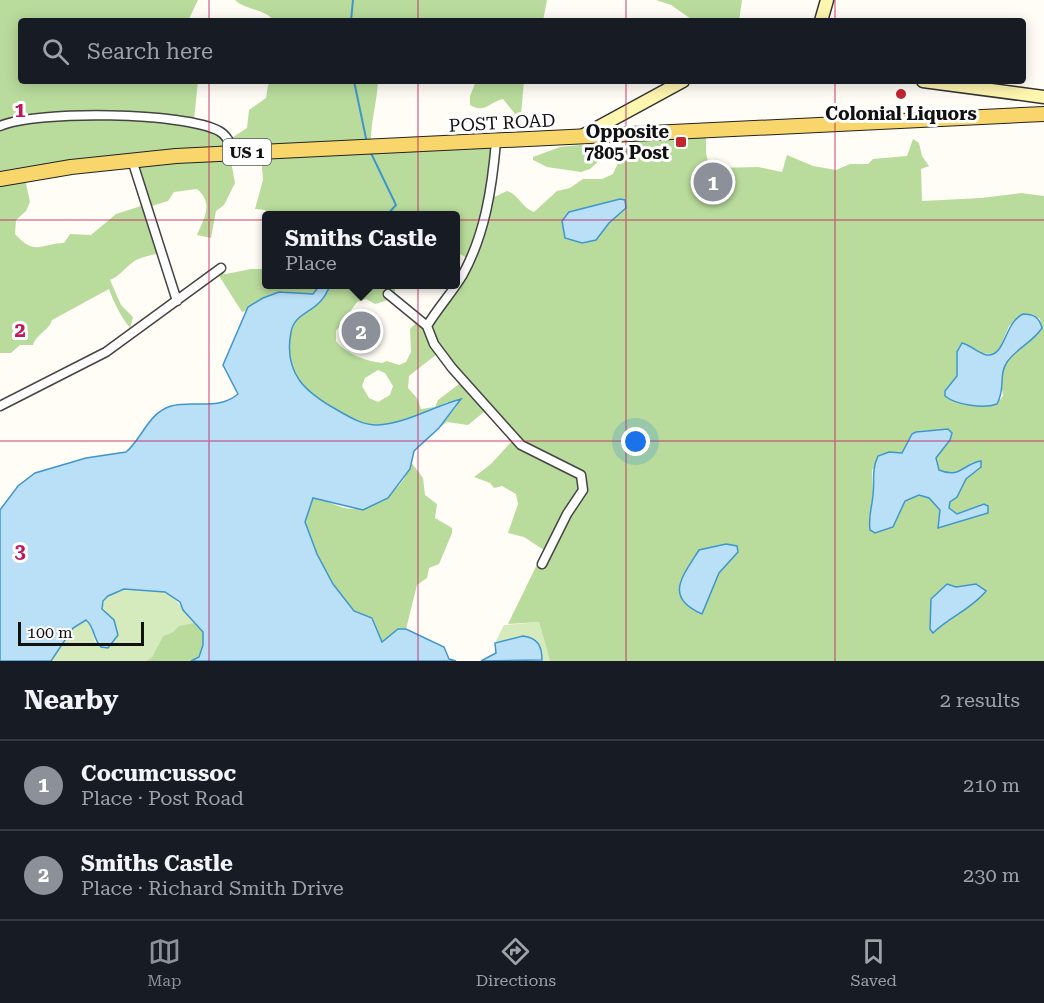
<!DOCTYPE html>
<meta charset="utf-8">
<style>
:root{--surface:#171b24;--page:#20242c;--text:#f1f3f6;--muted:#9ea1a6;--line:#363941;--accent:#8c9099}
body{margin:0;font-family:"Roboto Serif",serif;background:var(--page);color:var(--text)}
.scale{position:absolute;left:18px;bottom:15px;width:126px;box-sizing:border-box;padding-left:6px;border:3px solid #111;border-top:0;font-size:16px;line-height:21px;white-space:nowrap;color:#111;-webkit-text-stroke:4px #fff;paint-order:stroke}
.you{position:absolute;left:636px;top:442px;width:21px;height:21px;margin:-15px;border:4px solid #fff;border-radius:50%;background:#1a73e8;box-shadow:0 0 0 9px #1a73e833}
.badge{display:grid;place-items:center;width:39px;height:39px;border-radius:50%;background:var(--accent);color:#fff;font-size:20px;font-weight:700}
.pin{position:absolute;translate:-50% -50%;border:3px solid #fff;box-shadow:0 2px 6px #0006}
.popup{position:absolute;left:262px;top:211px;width:198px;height:78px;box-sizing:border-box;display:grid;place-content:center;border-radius:6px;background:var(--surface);filter:drop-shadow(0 2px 4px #0005);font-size:20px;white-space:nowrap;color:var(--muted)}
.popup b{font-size:22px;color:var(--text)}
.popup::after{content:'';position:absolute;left:50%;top:100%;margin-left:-12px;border:12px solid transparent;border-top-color:var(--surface)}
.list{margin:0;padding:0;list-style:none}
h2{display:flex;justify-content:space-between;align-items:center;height:78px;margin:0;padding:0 24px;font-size:26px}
h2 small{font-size:20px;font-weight:400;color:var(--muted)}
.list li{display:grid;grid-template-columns:39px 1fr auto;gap:18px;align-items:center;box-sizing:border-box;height:90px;padding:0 24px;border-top:2px solid var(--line)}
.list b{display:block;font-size:22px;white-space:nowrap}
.list p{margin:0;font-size:20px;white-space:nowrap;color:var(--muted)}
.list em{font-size:20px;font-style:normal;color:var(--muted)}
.icon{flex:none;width:33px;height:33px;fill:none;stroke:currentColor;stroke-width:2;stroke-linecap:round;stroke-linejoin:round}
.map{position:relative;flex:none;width:1044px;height:661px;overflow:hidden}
.search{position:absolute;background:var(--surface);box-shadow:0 3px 15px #0003;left:18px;right:18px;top:18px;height:66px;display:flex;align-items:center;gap:15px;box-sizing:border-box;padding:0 21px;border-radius:6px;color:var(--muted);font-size:22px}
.sheet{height:258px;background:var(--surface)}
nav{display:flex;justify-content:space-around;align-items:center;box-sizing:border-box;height:84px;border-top:2px solid var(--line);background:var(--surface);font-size:16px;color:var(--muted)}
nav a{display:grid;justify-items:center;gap:3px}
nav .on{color:var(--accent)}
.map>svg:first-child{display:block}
.green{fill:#d5ebbd}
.forest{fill:#b9dc9c;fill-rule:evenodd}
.water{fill:#b9e0f7;stroke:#3f96cf;stroke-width:1.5}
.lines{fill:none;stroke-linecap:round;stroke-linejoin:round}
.stream{stroke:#3f96cf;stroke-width:2}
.street-casing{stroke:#444;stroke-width:11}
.secondary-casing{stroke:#333;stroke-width:15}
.primary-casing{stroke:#222;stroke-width:16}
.street{stroke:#fff;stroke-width:8}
.secondary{stroke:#fff6b0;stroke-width:12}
.primary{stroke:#f9d66b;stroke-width:14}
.grid{fill:none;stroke:#c2185b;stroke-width:1.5;stroke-opacity:0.55}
.poi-dot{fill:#c4262e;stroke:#fff;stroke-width:2}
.labels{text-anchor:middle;stroke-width:6;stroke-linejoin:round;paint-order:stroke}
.shield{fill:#fff;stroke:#585858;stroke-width:1.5}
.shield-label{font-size:16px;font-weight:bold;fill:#111}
.poi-label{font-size:18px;font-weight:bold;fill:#111;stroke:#fff}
.street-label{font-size:18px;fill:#111;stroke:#fff}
.grid-label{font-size:20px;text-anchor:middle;font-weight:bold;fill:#c2185b;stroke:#fff;stroke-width:6;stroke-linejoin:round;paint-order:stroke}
</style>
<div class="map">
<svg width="1044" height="661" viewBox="0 0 1044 661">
<rect width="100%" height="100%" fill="#fffdf5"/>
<!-- green -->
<path class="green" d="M124,589L165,592L173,596L194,623L163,636L152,657L146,661H51L73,628L86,620L92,625L95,642L114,620L102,609C104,596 113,593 124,589Z
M539,622L550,661H541L523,636L495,643L504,625Z"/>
<!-- forest -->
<path class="forest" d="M0,0H198L188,21H21V81H198L194,120L230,139L247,128L249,110L266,98L268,85L273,81H378C377,103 370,124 371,145L493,141L492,198L507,191C519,195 522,208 534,212L557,191L570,188L583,179H602L613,174L628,141L706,131V153L709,166L714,168L758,167L782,172L787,155L813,166L836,170L850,164H868L873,159L907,156L913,139L919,143L922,156L929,166L921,169L922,201L981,198L1021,193L1044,196V661H550L539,622L508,624L544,550L524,537L508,533L518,504L516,494L502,486L494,488L490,483L474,477L491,464L513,440L484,412L468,425L447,422L439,428L457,406L448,402C427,411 401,424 378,425C364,426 351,418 339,412C306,393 283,374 291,332C295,311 321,313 330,285L395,284V298L375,304L366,299L357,302L336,331V341C347,355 366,361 382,363L387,361L399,365L406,362L411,352L410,329L419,320L427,325L469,259L456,252L455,216L271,215L265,210L255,209L263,180L261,155L230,156L235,183L224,205L216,211L211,238L197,235C203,220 215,204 197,189L174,192L168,201L145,208L159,253C152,255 142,257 136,260C126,266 119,277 110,280L121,305L133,317L130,328C121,317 114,303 109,289L52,320C49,331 36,334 33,345H20L11,353H0ZM128,161L141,206L116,214L91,235L70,234L64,243C40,244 35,256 15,234L16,220L26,211L30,202L24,174ZM620,199L624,200L622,212L609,223L596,240L569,212ZM1023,314H1032L1040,319L1042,328C1032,344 1008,351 1002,371C1000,378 1002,389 1003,396L998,402L945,391L957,376V352L993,354L999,350L1009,326ZM437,354L459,384L438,400L435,407L421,409L417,398L408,388L409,376ZM378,370L385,373L393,386L390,395L378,402L369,398L362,386L365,378ZM948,429L950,440L936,458L939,470C953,476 961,471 973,462L981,467L966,479L957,497L950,502L949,508L957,514L984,504L988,512L939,528L940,510L929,498L919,495L905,501L893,527L869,520L873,494L872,470L889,452L902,453L919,431ZM976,584L982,596C968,605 957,617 942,624L956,587Z
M235,0H547L543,21H274C264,8 247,11 235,0Z
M656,0H742L739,21H694L671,5Z
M476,81H524L521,114H515L503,99C489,102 485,114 470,105V96Z
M589,144H604L611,150L590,169L581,172L547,167L533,160V157L560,147Z
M251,269H266V284L320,285L313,294C300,296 289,289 275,293C262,296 252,310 242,312L216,271L226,274Z
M411,462L423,478L425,495L437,504L435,518L452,528V533L439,564L429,568L427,578L417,585L406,629H398L382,642L373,618L354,611L333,584L317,554L305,522L312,498C327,499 339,509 353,509C378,508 406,487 411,462Z
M194,623L203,632V645L198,658L191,661H146L152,657L163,636L173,632L179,626Z"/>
<!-- water -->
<path class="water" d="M620,199L625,200L626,208L609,223L596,240L582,243L565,238L562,221L569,212Z
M320,285H330C320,314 295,310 291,332C283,374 306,393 339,411C351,418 363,425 377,425C405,424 434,406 461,399L439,428L414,451L410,469L388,498L363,510L313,498L305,522L317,554L333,584L354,611L372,618L382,642L398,629H406L444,647L449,659L456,661H191L199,657L203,645V632L183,610L180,602L165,592L124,589L108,596L103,601L102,609L114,620L118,635L108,648L101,647C93,639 95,627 86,620L73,628L51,661H0V510L18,486L35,473L86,458L126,452C142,439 148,413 171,406C194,400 218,411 238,394L223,365L248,307L263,298L279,292L313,294Z
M1023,314C1034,314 1039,317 1042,328C1033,342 1017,348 1007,362C998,376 1006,388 997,404C984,409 956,405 945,396V391L957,376V352L962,343C971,345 980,355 988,355C1006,355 1004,323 1023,314Z
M948,429L952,433L950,440L936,458L939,470C961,479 962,464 981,461V467L966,479L957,497L950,502L949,508L957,514L984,504L988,506V513L938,528L940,510L929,498L919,495L905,501L893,527L875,533L870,530C868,517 872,507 873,495C875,479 871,472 878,456L889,452L902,453L912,434L916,432Z
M726,544L737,546L738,552L719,573L702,614C663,597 683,576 699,550Z
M947,584L956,587L976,584L986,591C973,608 948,618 933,633L930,629L931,599Z
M523,636C538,638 542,646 542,660L481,661L496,653L495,643Z"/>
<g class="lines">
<!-- stream -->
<path class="stream" d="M351,21L353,0
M354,81L367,143
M370,151L396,205L386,216"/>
<defs>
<path id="street" d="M0,126C37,110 185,112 219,131C227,135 231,145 235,153
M132,160L177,301
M388,294L427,326L434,344L452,368L521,445L581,475L583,490L567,514L542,564
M427,326C437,309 451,294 462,276C485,235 492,188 496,142
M0,406L106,352L221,268"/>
<path id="secondary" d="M821,21L827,0
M923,81L1044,97
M582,136L683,81"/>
<path id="primary" d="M0,179L71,167L176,156L1044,114"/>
</defs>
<!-- street casing -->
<use href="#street" class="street-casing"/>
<!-- secondary casing -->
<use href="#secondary" class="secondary-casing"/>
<!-- primary casing -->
<use href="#primary" class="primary-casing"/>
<!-- street -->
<use href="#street" class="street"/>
<!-- secondary -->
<use href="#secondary" class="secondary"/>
<!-- primary -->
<use href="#primary" class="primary"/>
</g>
<!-- grid -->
<path class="grid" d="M209,0V21M418,0V21M626,0V21M835,0V21M209,81V661M418,81V661M626,81V661M835,81V661M0,220H1044M0,441H1044"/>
<!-- markers -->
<g class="poi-dot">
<circle cx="901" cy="94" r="6"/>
<rect x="675" y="136" width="12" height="12" rx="3"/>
</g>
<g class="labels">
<!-- shield labels -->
<rect class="shield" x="223" y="139" width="48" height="26" rx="4.5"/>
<g class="shield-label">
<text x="247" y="158">US 1</text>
</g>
<!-- poi labels -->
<g class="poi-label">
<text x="901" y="120">Colonial Liquors</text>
<text x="669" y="138" text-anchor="end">Opposite<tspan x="669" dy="21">7805 Post</tspan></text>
</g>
<!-- street labels -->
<g class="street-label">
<text transform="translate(502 123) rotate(-3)" y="6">POST ROAD</text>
</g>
</g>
<g class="grid-label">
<text x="20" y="117">1</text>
<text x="20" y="337">2</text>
<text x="20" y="558">3</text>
</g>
</svg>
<div class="scale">100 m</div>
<div class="you"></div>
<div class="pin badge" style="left:713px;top:182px">1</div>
<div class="pin badge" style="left:361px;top:331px">2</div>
<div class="popup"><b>Smiths Castle</b>Place</div>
<div class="search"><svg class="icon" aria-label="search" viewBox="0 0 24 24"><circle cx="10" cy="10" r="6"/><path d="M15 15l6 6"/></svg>Search here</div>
</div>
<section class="sheet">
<h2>Nearby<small>2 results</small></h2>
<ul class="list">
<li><span class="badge">1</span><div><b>Cocumcussoc</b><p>Place · Post Road</p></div><em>210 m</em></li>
<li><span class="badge">2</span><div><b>Smiths Castle</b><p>Place · Richard Smith Drive</p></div><em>230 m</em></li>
</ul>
</section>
<nav>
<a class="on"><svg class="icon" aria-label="map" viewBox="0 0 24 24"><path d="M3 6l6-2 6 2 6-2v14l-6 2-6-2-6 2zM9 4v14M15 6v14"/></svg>Map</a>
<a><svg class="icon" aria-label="directions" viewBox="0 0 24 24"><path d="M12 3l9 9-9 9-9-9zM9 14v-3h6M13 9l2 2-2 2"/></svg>Directions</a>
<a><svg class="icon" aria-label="saved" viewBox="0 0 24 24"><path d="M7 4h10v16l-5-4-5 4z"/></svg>Saved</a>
</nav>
